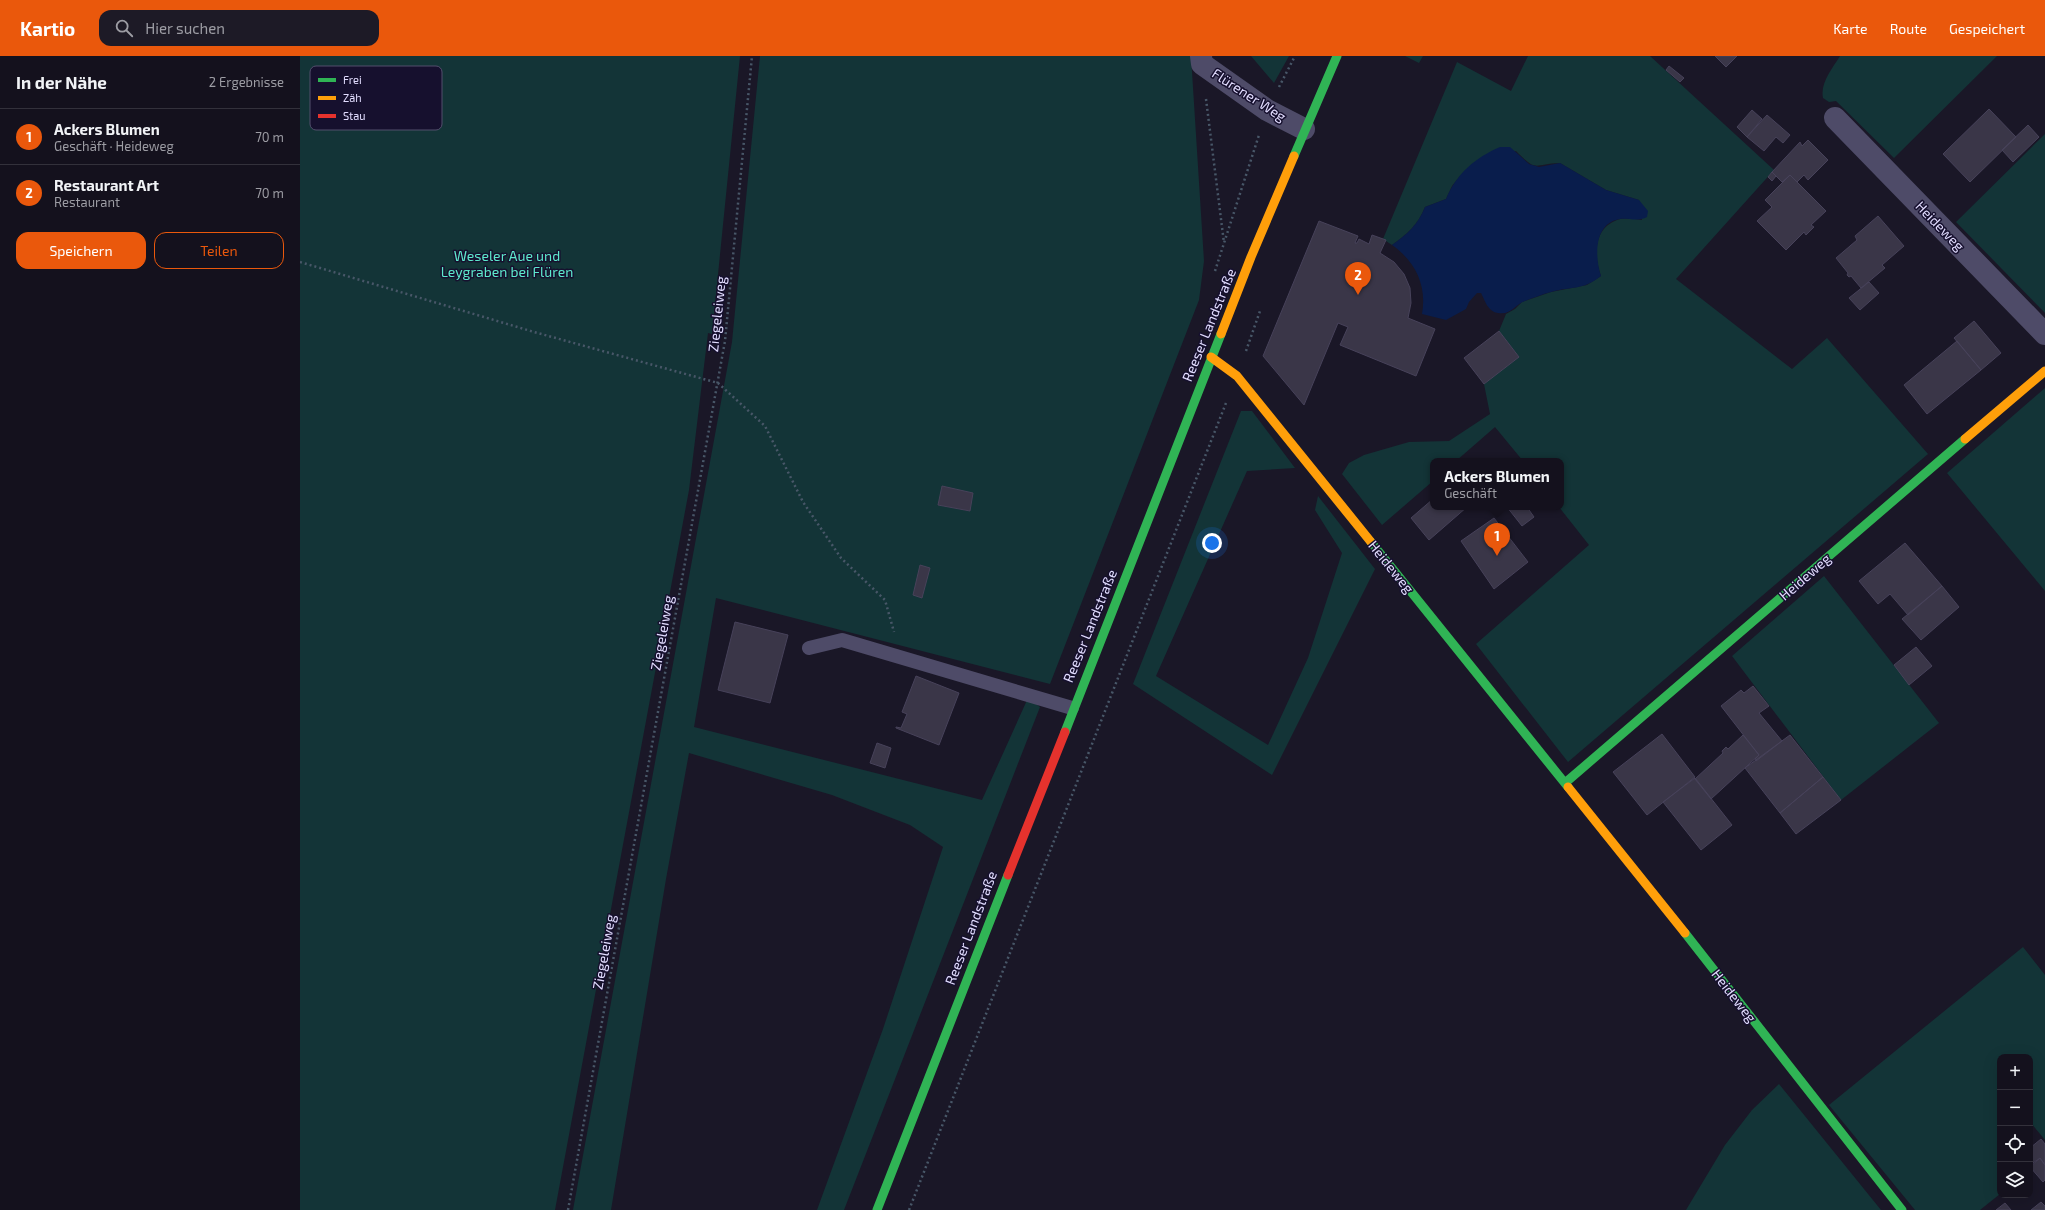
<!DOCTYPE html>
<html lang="de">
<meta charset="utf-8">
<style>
:root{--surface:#14111d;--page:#1d1a26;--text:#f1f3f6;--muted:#9d9da4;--line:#33313b;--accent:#ea580c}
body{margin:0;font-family:"Exo 2",sans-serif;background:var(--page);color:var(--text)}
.controls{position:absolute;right:12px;bottom:12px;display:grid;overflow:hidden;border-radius:8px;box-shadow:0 4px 16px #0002}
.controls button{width:36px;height:36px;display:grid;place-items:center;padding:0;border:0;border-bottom:1px solid var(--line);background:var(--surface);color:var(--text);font:20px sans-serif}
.you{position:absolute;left:912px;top:487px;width:14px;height:14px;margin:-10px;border:3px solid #fff;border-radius:50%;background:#1a73e8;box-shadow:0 0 0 6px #1a73e833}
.badge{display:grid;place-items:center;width:26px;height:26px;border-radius:50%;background:var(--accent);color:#fff;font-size:13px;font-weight:700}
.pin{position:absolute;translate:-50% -33px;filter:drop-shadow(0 1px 2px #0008)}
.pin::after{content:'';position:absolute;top:21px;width:14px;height:12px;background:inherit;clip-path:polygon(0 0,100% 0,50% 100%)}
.popup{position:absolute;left:1130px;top:402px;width:134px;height:52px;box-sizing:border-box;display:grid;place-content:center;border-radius:8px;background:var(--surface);filter:drop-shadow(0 1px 3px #0005);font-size:13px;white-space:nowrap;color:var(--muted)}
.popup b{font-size:15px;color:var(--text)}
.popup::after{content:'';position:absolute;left:50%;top:100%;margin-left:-8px;border:8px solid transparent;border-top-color:var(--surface)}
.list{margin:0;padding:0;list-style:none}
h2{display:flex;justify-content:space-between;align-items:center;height:52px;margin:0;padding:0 16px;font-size:17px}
h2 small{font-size:13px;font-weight:400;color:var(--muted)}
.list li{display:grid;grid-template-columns:26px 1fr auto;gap:12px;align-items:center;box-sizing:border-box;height:56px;padding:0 16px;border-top:1px solid var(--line)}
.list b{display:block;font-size:15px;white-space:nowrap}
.list p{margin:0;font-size:13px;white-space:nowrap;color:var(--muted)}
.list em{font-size:13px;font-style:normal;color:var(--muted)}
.actions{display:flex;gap:8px;padding:12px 16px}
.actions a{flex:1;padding:9px 0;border:1px solid var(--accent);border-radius:12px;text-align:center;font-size:14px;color:var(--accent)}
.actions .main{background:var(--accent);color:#fff}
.icon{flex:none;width:22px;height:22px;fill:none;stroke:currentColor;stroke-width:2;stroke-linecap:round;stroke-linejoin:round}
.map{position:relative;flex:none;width:1745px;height:1154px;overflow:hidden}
header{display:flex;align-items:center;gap:24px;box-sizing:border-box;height:56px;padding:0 20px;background:var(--accent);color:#fff}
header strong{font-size:19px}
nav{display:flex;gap:22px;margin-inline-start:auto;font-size:14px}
.search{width:280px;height:36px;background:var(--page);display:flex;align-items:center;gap:10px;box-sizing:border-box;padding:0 14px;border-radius:12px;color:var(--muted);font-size:15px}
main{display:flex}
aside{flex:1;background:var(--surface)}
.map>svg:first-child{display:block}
.green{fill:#133437;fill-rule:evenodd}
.water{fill:#091d4c}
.building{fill:#3a3648;stroke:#47425a}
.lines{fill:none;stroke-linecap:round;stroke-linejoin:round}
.path{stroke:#485768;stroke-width:2.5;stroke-dasharray:2 3;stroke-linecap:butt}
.lane{stroke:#4e4b68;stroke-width:14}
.street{stroke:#4e4b68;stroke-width:22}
.fast{stroke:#30b455;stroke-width:9}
.slow{stroke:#ff9f0a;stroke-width:9}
.jam{stroke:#e5322d;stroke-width:9}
.labels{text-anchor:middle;stroke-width:3;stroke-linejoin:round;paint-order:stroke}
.street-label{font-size:14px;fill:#e2ddff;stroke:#16102e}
.park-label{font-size:14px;fill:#5eeace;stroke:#16102e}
.key{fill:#16102e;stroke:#534e6d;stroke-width:1}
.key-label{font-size:11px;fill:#e2ddff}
</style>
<header>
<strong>Kartio</strong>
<div class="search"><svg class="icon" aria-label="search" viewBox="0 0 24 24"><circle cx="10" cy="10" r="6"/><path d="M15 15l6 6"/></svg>Hier suchen</div>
<nav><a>Karte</a><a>Route</a><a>Gespeichert</a></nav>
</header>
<main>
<aside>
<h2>In der Nähe<small>2 Ergebnisse</small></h2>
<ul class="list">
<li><span class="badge">1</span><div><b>Ackers Blumen</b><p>Geschäft · Heideweg</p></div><em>70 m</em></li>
<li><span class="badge">2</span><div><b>Restaurant Art</b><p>Restaurant</p></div><em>70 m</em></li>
</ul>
<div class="actions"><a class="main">Speichern</a><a>Teilen</a></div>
</aside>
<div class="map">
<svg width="1745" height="1154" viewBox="0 0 1745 1154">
<rect width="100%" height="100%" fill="#1a1727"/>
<!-- green -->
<path class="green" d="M0,0H440L412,278L408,277L389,434L255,1154H0Z
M460,0H891L904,205L899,244L750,628L416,542L394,671L682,744L728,642L740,651L544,1154H517L583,973L643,791L610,769L532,739L389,697L366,823L311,1154H273L432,286ZM642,431L673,437L669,455L638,449Z
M951,0H989L974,27Z
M1105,0H1123L1119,7Z
M1228,0H1350L1474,114L1376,223L1492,313L1527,282L1628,398L1268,706L1176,588L1289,489L1259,451H1261V405H1223L1195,371L1156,405H1133V425L1082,469L1042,418L1049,407L1064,399L1109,386L1149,385L1190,358L1184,328L1219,301L1199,275L1206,258L1215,253L1222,246L1251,236L1287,229L1301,220C1294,200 1293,173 1317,164C1324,161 1335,163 1342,164L1339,144L1306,134L1260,107C1232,108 1238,117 1216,95L1160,120L1152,130L1146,143L1125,151C1118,169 1107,178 1092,189L1083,183L1157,6L1211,35Z
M1540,0H1697L1594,102L1536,45L1529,46L1523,42C1520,27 1532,13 1540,0Z
M1745,78V257L1656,166Z
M1745,332V535L1647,417Z
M941,355H952L995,412L947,415L856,620L968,689L1008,602L1042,497L1015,454L1018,440L1075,513L972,719L833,628Z
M1524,520L1639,667L1541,744L1432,600Z
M1723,891L1745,919V1084L1731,1067L1730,1068V1001H1700V1138L1680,1154H1615L1529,1049Z
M1479,1028L1581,1154H1386L1425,1089L1452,1054Z"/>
<!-- water -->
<path class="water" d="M1200,91H1210L1229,108L1239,111L1260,107L1306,134L1339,144L1348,155L1347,161C1338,166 1329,162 1320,163C1293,167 1295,202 1301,220C1282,235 1271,230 1251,236C1243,238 1233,242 1225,245C1214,249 1212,259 1198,257C1188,256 1185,245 1181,237H1177L1169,246L1166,253L1146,264L1122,258C1127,230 1116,206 1092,189C1107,178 1118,169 1125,151L1146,143C1157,117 1175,102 1200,91Z"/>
<!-- building -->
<path class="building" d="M1415,0H1437L1426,11Z
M1369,10L1384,22L1380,26L1366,14Z
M1689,53L1716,81L1670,126L1643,98Z
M1452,54L1462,63L1447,81L1437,71Z
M1467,59L1490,79L1483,87L1476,81L1464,95L1447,81Z
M1728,69L1739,81L1713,106L1702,94Z
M1508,84L1528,104L1508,124L1504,119L1497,126L1490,119L1482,126L1472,116L1500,86L1502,90Z
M1472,116L1476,120L1472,125L1468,121Z
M1490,119L1526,155L1511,169L1514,171L1506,179L1504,176L1486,194L1457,165L1472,151L1465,144Z
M1578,160L1604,190L1582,209L1585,212L1561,232L1551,220L1549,221L1547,219L1548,217L1536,202L1557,184L1555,180Z
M1019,165L1058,180L1055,187H1057L1059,183L1069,188L1072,179L1086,184L1080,197L1094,206L1104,218L1110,232L1111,247L1108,262L1135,273L1116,320L1040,289L1048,271L1038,267L1004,349L963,300Z
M1569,226L1579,237L1560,254L1549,242Z
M1674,265L1701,297L1681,314L1654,282Z
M1199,275L1219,301L1184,328L1164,302Z
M1657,285L1681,314L1627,358L1604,329Z
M642,430L673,437L670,455L638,449Z
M1133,443V451H1167L1129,484L1111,462Z
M1207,451H1227L1234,461L1222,470Z
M1194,462L1228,506L1194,533L1161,485Z
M1605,487L1642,530L1608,559L1590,538L1578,548L1559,525Z
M620,509L630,512L622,542L613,539Z
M1642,530L1659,551L1621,584L1602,563Z
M435,566L488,579L470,647L418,634Z
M1616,591L1632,610L1609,629L1594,609Z
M616,620L659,637L639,689L596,672V671L601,672L607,658L602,656Z
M1453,630L1469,650L1459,657L1482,685L1456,705L1455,703L1459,699L1421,650L1441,634L1444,637Z
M1362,678L1395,721L1347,759L1313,716Z
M1443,679L1459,699L1411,743L1395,723L1423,697L1422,695L1426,691L1428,693Z
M1490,679L1523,721L1480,757L1445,712Z
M577,687L591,692L585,712L570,707Z
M1523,721L1541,744L1496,778L1480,757Z
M1395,722L1432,769L1401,794L1363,746Z
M1741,1083L1745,1088V1109L1740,1102L1730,1109V1092Z
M1740,1102L1745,1109V1124L1743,1126L1730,1111Z
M1741,1146L1745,1150V1154H1731Z
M1705,1147L1711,1154H1696Z"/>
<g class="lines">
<!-- path -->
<path class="path" d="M979,31L995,0
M906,43L924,187
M0,206L234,276L418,327L465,370L503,446L541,502L585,544L594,576
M915,215L959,79
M946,295L960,255
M268,1154L425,285L452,0
M609,1154L926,347"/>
<!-- lane -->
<path class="lane" d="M509,592L542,584L772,652"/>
<!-- street -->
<path class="street" d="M901,0L902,8L967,54L1004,73
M1535,62L1745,278"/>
<!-- fast -->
<path class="fast" d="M994,100L1037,0
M1071,486L1268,731
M765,676L921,278
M1265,727L1665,383
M1385,877L1602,1154
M577,1154L708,819"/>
<!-- slow -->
<path class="slow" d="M921,278L951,201L994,100
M911,301L937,320L1071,486
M1665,383L1745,315
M1268,731L1385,877"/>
<!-- jam -->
<path class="jam" d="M708,819L765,676"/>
</g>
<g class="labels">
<!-- street labels -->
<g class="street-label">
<text transform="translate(949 39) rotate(33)" y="5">Flürener Weg</text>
<text transform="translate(1640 170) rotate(46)" y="5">Heideweg</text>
<text transform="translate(417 258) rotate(-84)" y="5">Ziegeleiweg</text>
<text transform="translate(909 269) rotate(-68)" y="5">Reeser Landstraße</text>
<text transform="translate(1091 511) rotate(51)" y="5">Heideweg</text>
<text transform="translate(1505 521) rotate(-41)" y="5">Heideweg</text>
<text transform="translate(790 570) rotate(-68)" y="5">Reeser Landstraße</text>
<text transform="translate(362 577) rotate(-80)" y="5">Ziegeleiweg</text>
<text transform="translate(671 872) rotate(-69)" y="5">Reeser Landstraße</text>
<text transform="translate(304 896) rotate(-80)" y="5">Ziegeleiweg</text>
<text transform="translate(1434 940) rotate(52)" y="5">Heideweg</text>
</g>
<!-- park labels -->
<g class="park-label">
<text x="207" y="205">Weseler Aue und<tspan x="207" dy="16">Leygraben bei Flüren</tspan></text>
</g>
</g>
<!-- legend -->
<rect x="10" y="10" width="132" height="64" rx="6" class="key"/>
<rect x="18" y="22" width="18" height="4" fill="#30b455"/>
<rect x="18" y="40" width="18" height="4" fill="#ff9f0a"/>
<rect x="18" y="58" width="18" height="4" fill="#e5322d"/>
<g class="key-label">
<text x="43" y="28">Frei</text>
<text x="43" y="46">Zäh</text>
<text x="43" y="64">Stau</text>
</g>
</svg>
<div class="controls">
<button>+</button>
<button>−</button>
<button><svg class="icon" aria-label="locate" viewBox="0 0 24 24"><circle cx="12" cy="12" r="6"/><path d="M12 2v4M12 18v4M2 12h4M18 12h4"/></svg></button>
<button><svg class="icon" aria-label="layers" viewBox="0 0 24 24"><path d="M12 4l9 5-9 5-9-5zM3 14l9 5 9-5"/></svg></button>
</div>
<div class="you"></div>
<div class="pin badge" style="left:1197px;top:500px">1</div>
<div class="popup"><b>Ackers Blumen</b>Geschäft</div>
<div class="pin badge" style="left:1058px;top:239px">2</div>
</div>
</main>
